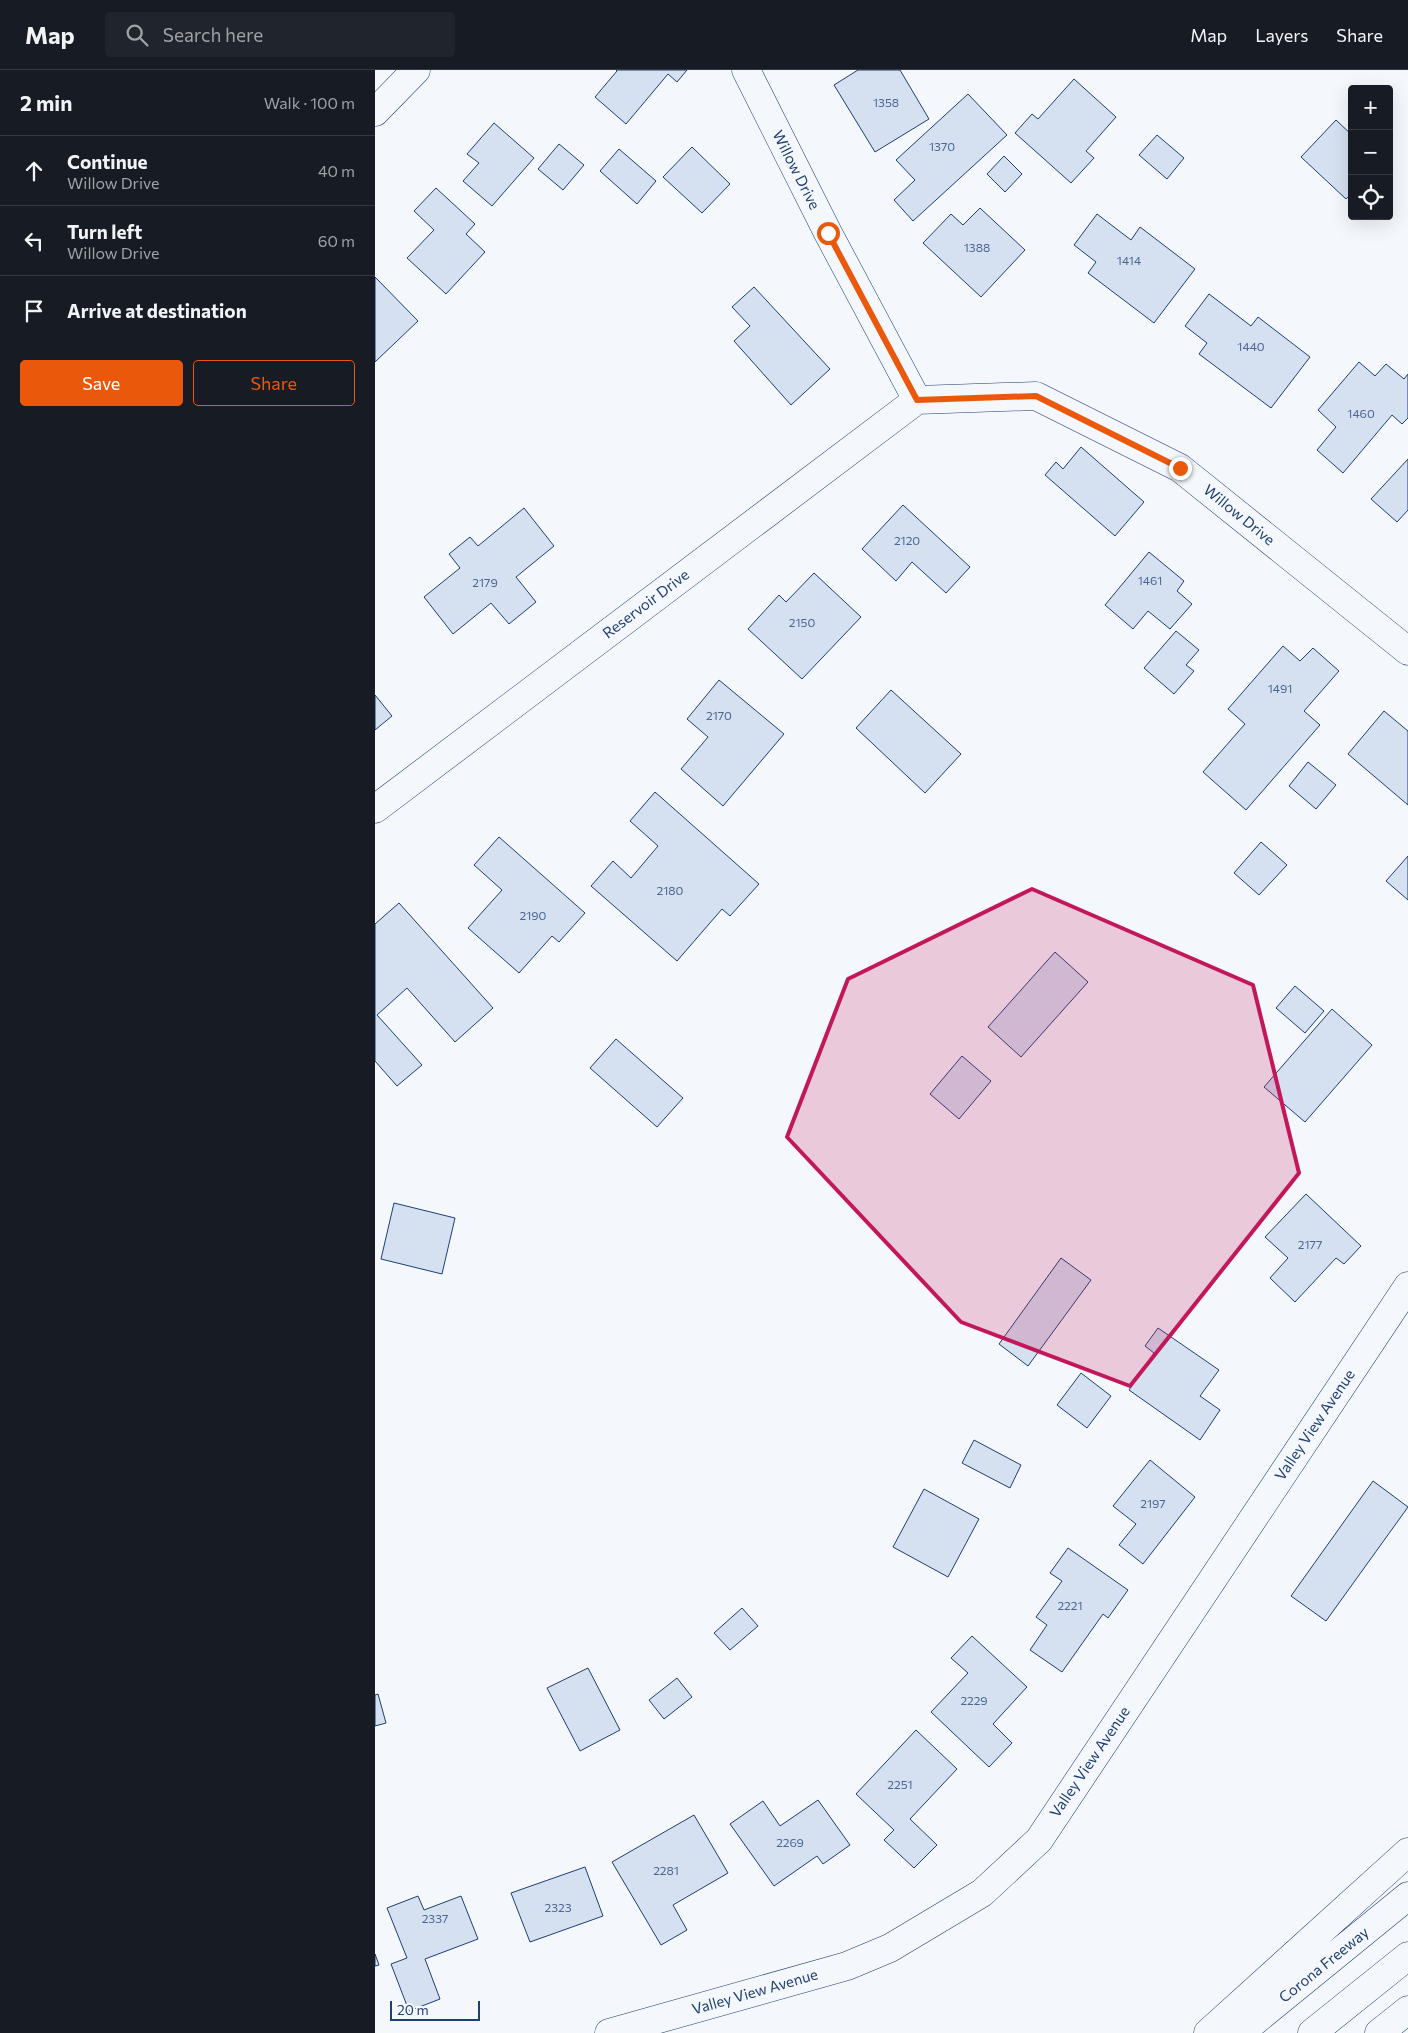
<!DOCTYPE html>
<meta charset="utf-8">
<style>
:root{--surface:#171b24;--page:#20242c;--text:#f1f3f6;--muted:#9ea1a6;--line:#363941;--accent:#ea580c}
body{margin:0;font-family:Commissioner,sans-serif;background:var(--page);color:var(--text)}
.controls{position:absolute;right:15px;top:15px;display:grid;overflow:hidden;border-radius:5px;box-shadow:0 5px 20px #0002}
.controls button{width:45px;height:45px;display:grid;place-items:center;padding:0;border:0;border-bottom:1px solid var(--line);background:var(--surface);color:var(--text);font:25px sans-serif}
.scale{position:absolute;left:15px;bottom:12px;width:90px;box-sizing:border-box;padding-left:5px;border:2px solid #1d3f73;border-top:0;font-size:14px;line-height:18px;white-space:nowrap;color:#1d3f73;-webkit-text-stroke:4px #f4f7fb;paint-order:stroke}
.stop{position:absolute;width:15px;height:15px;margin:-11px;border:4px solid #ea580c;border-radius:50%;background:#fff}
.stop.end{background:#ea580c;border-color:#fff;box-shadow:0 1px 5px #0008}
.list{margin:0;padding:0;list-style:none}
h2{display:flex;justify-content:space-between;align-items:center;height:65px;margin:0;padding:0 20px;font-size:21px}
h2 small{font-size:16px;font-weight:400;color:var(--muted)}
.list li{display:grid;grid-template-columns:32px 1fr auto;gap:15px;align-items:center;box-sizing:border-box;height:70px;padding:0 20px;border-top:1px solid var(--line)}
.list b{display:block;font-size:19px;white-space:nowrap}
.list p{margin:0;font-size:16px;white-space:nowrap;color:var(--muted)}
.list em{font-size:16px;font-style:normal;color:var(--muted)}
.actions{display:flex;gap:10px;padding:15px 20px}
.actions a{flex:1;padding:11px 0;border:1px solid var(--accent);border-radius:5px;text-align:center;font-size:18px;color:var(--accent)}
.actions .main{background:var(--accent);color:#fff}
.icon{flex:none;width:28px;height:28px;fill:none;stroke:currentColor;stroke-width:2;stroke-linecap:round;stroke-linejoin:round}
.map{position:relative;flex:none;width:1033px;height:1963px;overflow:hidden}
header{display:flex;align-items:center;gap:30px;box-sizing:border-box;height:70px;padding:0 25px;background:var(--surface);border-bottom:1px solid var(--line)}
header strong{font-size:24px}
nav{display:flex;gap:28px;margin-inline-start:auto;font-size:18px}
.search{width:350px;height:45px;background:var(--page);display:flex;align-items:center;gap:12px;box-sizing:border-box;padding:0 18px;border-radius:5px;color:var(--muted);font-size:19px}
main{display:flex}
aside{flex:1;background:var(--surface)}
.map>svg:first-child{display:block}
.building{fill:#d5e0f0;stroke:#1d3f73}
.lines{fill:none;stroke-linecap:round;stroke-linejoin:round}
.minor-casing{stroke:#1d3f73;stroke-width:29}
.motorway-casing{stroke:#1d3f73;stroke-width:29}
.minor{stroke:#f4f7fb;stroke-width:28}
.motorway{stroke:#f4f7fb;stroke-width:28}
.route{stroke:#ea580c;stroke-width:6}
.marked{fill:#c2185b;fill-opacity:0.2;stroke:#c2185b;stroke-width:4;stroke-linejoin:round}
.labels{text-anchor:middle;stroke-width:4;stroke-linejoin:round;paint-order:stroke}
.number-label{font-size:12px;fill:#4b6792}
.street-label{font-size:15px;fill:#1d3f73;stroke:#f4f7fb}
</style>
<header>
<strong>Map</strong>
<div class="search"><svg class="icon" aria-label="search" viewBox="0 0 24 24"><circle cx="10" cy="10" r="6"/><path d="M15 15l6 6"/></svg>Search here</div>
<nav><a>Map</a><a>Layers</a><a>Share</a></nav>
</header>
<main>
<aside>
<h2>2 min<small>Walk · 100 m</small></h2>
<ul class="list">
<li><svg class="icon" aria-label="ahead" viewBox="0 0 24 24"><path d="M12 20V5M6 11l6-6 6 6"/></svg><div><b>Continue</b><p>Willow Drive</p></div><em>40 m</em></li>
<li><svg class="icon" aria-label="left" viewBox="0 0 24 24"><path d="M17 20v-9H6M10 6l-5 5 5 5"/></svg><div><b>Turn left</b><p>Willow Drive</p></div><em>60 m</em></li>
<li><svg class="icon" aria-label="arrive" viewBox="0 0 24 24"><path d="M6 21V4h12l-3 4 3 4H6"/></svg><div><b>Arrive at destination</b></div></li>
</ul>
<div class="actions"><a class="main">Save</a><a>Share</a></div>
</aside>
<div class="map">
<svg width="1033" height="1963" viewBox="0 0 1033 1963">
<rect width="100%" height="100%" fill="#f4f7fb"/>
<!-- building -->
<path class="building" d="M241,0H312L302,12L293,4L251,54L220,27L242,1Z
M483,0H525L554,49L500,82L459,15Z
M699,9L741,47L711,81L719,88L696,113L640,63L657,44L663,49Z
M593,24L632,65L538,151L519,130L540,110L521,90Z
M961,50L977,65V123L971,129L926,87Z
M119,53L159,88L117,136L88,111L104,93L92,84Z
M782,65L809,88L792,109L764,85Z
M184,74L209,95L188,120L163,99Z
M317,77L355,114L327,143L288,107Z
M244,79L281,111L262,134L225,101Z
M629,86L647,104L630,122L612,104Z
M61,118L100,154L91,164L110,182L71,224L32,188L59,160L39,141Z
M605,138L650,180L606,227L548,173L576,144L588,155Z
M722,144L756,170L765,157L820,199L779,253L713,203L721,192L699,175Z
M0,207L43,251L0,292Z
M379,217L455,299L416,335L359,271L375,256L357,237Z
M834,224L876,256L883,247L935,287L896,338L824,284L832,273L810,256Z
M984,292L1000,306L1011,294L1029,309L1033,304V348L1027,354L1017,345L968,403L942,380L961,357L943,340Z
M706,377L769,432L740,466L670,405L681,392L688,399Z
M1033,389V440L1022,452L996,429Z
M528,435L595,497L571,523L537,492L521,511L487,479Z
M149,438L179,476L141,507L161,532L134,554L116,533L78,564L49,527L85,498L74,484L95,467L103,476Z
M774,482L809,511L802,521L817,534L795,559L773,541L758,559L730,535Z
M439,503L486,547L427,609L373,559L404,525L411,532Z
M801,561L824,580L811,595L819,601L799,624L769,598Z
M908,576L925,591L938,578L964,601L929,641L945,655L871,740L828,702L870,654L853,639Z
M344,610L409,664L348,736L306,699L333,667L312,649Z
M516,620L586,684L550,723L481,658Z
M0,625L17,646L0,660Z
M1009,641L1033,661V735L973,684Z
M933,692L961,715L941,739L914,716Z
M280,722L384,814L355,846L347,839L302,891L216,816L238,791L256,808L283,776L255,751Z
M124,767L210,843L184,872L177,866L144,903L93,858L127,820L99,795Z
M886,772L912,795L884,825L859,803Z
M1033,786V830L1011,811Z
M24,833L118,938L80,972L32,918L2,945L47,995L22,1016L0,991V854Z
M680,882L713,912L646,987L613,957Z
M920,916L949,941L930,963L901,938Z
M957,939L997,975L930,1052L889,1017Z
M241,969L308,1028L282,1057L215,998Z
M587,986L616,1011L584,1049L555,1024Z
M931,1124L986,1176L969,1194L961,1188L920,1232L895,1208L913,1188L890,1167Z
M19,1133L80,1148L67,1204L6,1189Z
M686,1188L716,1210L653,1296L624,1274Z
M783,1258L844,1300L825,1326L845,1340L825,1370L754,1320L779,1283L770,1276Z
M706,1303L736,1326L712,1358L682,1335Z
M599,1370L646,1395L635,1418L587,1393Z
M775,1390L820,1427L768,1494L744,1475L761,1454L738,1436Z
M998,1411L1033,1437L951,1551L916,1526Z
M549,1419L604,1449L573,1507L518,1477Z
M693,1478L753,1520L733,1548L728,1544L687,1602L655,1580L672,1555L661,1547L687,1511L675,1503Z
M367,1538L383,1556L355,1580L339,1563Z
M597,1566L652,1617L618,1654L637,1673L614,1697L556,1642L593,1603L576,1588Z
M213,1598L245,1660L205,1681L172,1618Z
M302,1608L317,1627L289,1649L274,1630Z
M3,1624L11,1653L0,1656V1625Z
M541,1660L582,1699L535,1749L562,1775L539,1798L509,1770L519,1760L481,1724Z
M443,1730L475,1775L448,1794L442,1786L399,1816L355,1754L388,1731L405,1756Z
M319,1745L353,1803L298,1835L312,1860L286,1875L237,1792Z
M210,1797L228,1846L155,1872L136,1823Z
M43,1826L49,1840L86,1826L103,1869L50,1889L65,1929L34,1941L16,1894L32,1888L12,1838Z
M0,1884L4,1895L0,1896Z"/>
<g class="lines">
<defs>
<path id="minor" d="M371,0L453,163L542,330
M0,42L41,0
M542,330L661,326L805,398L1033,581
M0,739L542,330
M234,1963L472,1896L515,1878L607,1823L664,1770L1033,1216"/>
<path id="motorway" d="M833,1963L1033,1782
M865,1963L1033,1826
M937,1963L1033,1886
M1004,1963L1033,1940"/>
</defs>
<!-- minor casing -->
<use href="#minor" class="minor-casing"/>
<!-- motorway casing -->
<use href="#motorway" class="motorway-casing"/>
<!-- minor -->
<use href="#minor" class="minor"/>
<!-- motorway -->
<use href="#motorway" class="motorway"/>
</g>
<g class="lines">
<!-- route -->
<path class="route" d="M453,163L542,330L661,326L805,398"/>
</g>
<!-- marked area -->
<path class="marked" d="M657,819L878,915L924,1103L755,1316L586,1252L412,1067L473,909Z"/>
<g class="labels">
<!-- number labels -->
<g class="number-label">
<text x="511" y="37">1358</text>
<text x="567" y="81">1370</text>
<text x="602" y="182">1388</text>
<text x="754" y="195">1414</text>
<text x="876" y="281">1440</text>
<text x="986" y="348">1460</text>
<text x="532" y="475">2120</text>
<text x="775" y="515">1461</text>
<text x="110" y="517">2179</text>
<text x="427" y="557">2150</text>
<text x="905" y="623">1491</text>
<text x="344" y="650">2170</text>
<text x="295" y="825">2180</text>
<text x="158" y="850">2190</text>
<text x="935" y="1179">2177</text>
<text x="778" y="1438">2197</text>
<text x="695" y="1540">2221</text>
<text x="599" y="1635">2229</text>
<text x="525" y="1719">2251</text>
<text x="415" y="1777">2269</text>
<text x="291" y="1805">2281</text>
<text x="183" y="1842">2323</text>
<text x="60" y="1853">2337</text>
</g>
<!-- street labels -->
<g class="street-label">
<text transform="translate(421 100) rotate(63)" y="5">Willow Drive</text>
<text transform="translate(864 445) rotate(39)" y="5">Willow Drive</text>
<text transform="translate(271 534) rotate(-37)" y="5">Reservoir Drive</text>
<text transform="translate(940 1355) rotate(-56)" y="5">Valley View Avenue</text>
<text transform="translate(715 1692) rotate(-56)" y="5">Valley View Avenue</text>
<text transform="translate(949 1895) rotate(-39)" y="5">Corona Freeway</text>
<text transform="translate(380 1922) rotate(-16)" y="5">Valley View Avenue</text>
</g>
</g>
</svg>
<div class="controls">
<button>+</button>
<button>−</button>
<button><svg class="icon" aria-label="locate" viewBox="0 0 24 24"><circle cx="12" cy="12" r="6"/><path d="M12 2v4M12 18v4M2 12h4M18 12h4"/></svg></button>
</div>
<div class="scale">20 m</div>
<div class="stop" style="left:453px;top:163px"></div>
<div class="stop end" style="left:805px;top:398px"></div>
</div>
</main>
